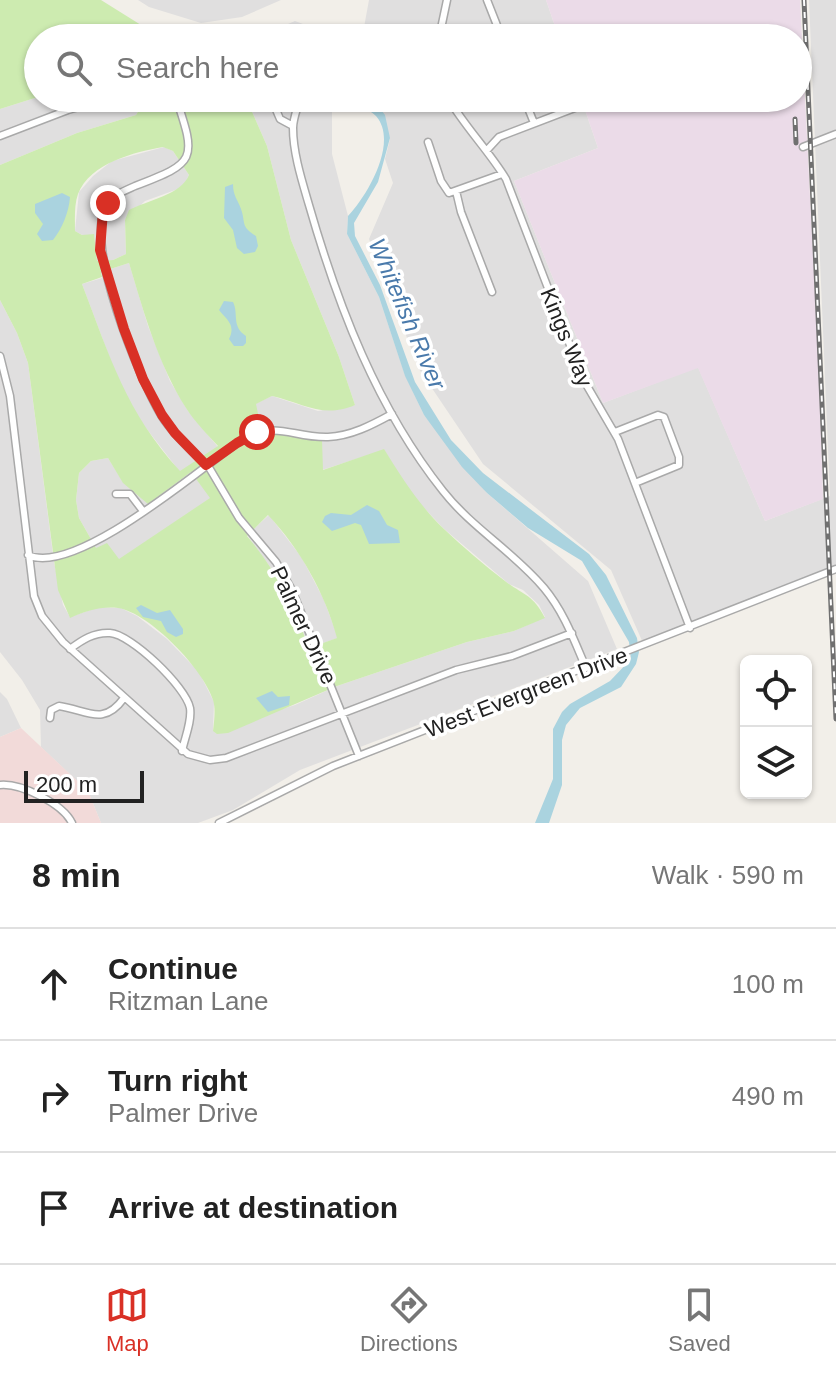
<!DOCTYPE html>
<meta charset="utf-8">
<style>
:root{--surface:#fff;--page:#f6f6f6;--text:#222;--muted:#767676;--line:#e0e0e0;--accent:#d93025}
body{margin:0;font-family:Helvetica,sans-serif;background:var(--page);color:var(--text)}
.controls{position:absolute;right:24px;bottom:24px;display:grid;overflow:hidden;border-radius:12px;box-shadow:0 2px 6px #0004}
.controls button{width:72px;height:72px;display:grid;place-items:center;padding:0;border:0;border-bottom:2px solid var(--line);background:var(--surface);color:var(--text);font:40px sans-serif}
.scale{position:absolute;left:24px;bottom:20px;width:120px;box-sizing:border-box;padding-left:8px;border:4px solid #222;border-top:0;font-size:22px;line-height:28px;white-space:nowrap;color:#222;-webkit-text-stroke:6px #fff;paint-order:stroke}
.stop{position:absolute;width:24px;height:24px;margin:-18px;border:6px solid #d93025;border-radius:50%;background:#fff}
.stop.end{background:#d93025;border-color:#fff;box-shadow:0 2px 8px #0008}
.list{margin:0;padding:0;list-style:none}
h2{display:flex;justify-content:space-between;align-items:center;height:104px;margin:0;padding:0 32px;font-size:34px}
h2 small{font-size:26px;font-weight:400;color:var(--muted)}
.list li{display:grid;grid-template-columns:52px 1fr auto;gap:24px;align-items:center;box-sizing:border-box;height:112px;padding:0 32px;border-top:2px solid var(--line)}
.list b{display:block;font-size:30px;white-space:nowrap}
.list p{margin:0;font-size:26px;white-space:nowrap;color:var(--muted)}
.list em{font-size:26px;font-style:normal;color:var(--muted)}
.icon{flex:none;width:44px;height:44px;fill:none;stroke:currentColor;stroke-width:2;stroke-linecap:round;stroke-linejoin:round}
.map{position:relative;flex:none;width:836px;height:823px;overflow:hidden}
.search{position:absolute;background:var(--surface);box-shadow:0 2px 6px #0004;left:24px;right:24px;top:24px;height:88px;display:flex;align-items:center;gap:20px;box-sizing:border-box;padding:0 28px;border-radius:44px;color:var(--muted);font-size:30px}
.sheet{height:440px;background:var(--surface)}
nav{display:flex;justify-content:space-around;align-items:center;box-sizing:border-box;height:112px;border-top:2px solid var(--line);background:var(--surface);font-size:22px;color:var(--muted)}
nav a{display:grid;justify-items:center;gap:4px}
nav .on{color:var(--accent)}
.map>svg:first-child{display:block}
.residential{fill:#e0dfdf}
.commercial{fill:#f2dad9}
.industrial{fill:#ebdbe8}
.grass{fill:#cdebb0;fill-rule:evenodd}
.water{fill:#aad3df}
.lines{fill:none;stroke-linecap:round;stroke-linejoin:round}
.minor-casing{stroke:#a9a9a9;stroke-width:9}
.minor{stroke:#fff;stroke-width:6}
.rail-casing{stroke:#707070;stroke-width:5}
.rail{stroke:#fff;stroke-width:2;stroke-dasharray:6;stroke-linecap:butt}
.route{stroke:#d93025;stroke-width:10}
.labels{text-anchor:middle;stroke-width:7;stroke-linejoin:round;paint-order:stroke}
.street-label{font-size:22px;fill:#222;stroke:#fff}
.water-label{font-size:24px;font-style:italic;fill:#4a7aab;stroke:#fff}
</style>
<div class="map">
<svg width="836" height="823" viewBox="0 0 836 823">
<rect width="100%" height="100%" fill="#f2efe9"/>
<!-- residential -->
<path class="residential" d="M138,0H281L242,17L201,23L149,7Z
M369,0H546L559,38H362Z
M809,0H836V567L643,643L611,570L483,464L419,369L369,239L393,183L385,159L390,139L380,107L372,98H581L598,148L514,181L603,403L698,367L765,521L830,496Z
M295,21L327,33L324,38H255Z
M38,97L141,98L142,105L136,115L77,133L0,165V109Z
M246,98H332V154L348,216L347,234L379,297L405,375L424,415L487,493L588,581L617,649L300,770L233,810L198,823H101L88,791L41,747L40,710L22,680L0,652V300L17,333L28,363L54,562L63,605L70,617L99,607L121,608L137,616L167,639L199,672L214,702L213,731L295,705L337,686L467,642L514,631L545,617L539,605L523,590L509,584L443,528L410,493L384,450L322,470L262,434L255,404L272,396L318,411L355,405L339,357L291,240L267,146Z
M164,147L173,151L189,175L185,183L178,189L145,201L125,220L126,254L113,260L97,261L94,235H82L75,231L79,192L93,176L112,161Z
M129,263L148,326L170,381L188,411L218,447L180,472L139,419L121,388L82,284L102,278L101,272Z
M108,458L123,482L148,503L191,472L211,498L119,560L96,548L79,518L76,500L79,473L91,461Z
M269,515L302,558L324,600L338,638L309,648L297,615L279,579L247,535Z
M0,692L7,699L21,728L0,737Z"/>
<!-- commercial -->
<path class="commercial" d="M21,728L88,791L101,823H0V737Z"/>
<!-- industrial -->
<path class="industrial" d="M546,0H800L819,373L823,499L765,521L698,368L603,403L514,181L598,148L581,98H798V38H559Z"/>
<!-- grass -->
<path class="grass" d="M0,0H101L149,30L188,38H38V97L0,109Z
M141,98H246L267,146L291,240L339,357L355,405C323,419 303,403 272,396L256,404L262,433L270,432L322,440L323,470L384,449C402,478 419,505 444,529C463,547 484,565 505,581C523,595 533,594 545,618L514,631L467,642L337,686L228,733L217,734L213,731C214,722 216,709 213,700C204,670 150,613 118,608C101,606 86,611 70,618L58,590L28,363L17,333L0,300V165L77,133L136,115L142,105ZM163,147L173,151L189,175C181,195 148,200 129,210L125,220L126,254L113,260L97,261L94,234L82,235L75,231C75,220 74,205 78,194C90,163 135,152 163,147ZM129,263C144,313 158,364 186,408C195,422 207,434 218,446L180,471C126,412 110,357 82,284L102,277L101,272ZM108,458L123,483L148,504L191,472L210,498L119,559L107,543L96,548L79,518L76,500L79,473L91,461ZM268,515C300,549 325,593 337,638L309,648C294,606 276,570 247,536Z"/>
<!-- water -->
<path class="water" d="M349,98H372L385,115L390,138L378,182L354,223L355,236L380,285L415,382L451,440L483,473L589,554L606,575L637,638L639,652L636,664L621,687L580,708L566,725L562,740V785L549,823H535L553,779V729L562,712L570,704L610,681L631,659L629,642L582,561L528,528L487,493L462,467L424,415L405,376L379,297L347,234L348,216C367,196 399,142 376,116C369,109 357,105 349,98Z
M233,184C233,196 238,200 241,209C246,223 240,226 256,236L258,246L255,252L244,254L237,248L233,230L224,218L225,187Z
M62,193L70,197C69,212 62,229 53,240L42,241L37,234L43,224L35,213V204Z
M224,301L233,302C239,314 231,326 246,336V343L243,346H234L229,339C236,325 227,320 219,310Z
M367,505L379,511L387,525L398,530L400,543L369,544L361,525L355,523L332,531L322,522L325,516L331,513L351,515Z
M141,605L157,613L170,610L183,629V634L176,637L167,632L161,621L143,617L136,608Z
M272,691L278,697L290,696L289,705L268,712L256,698Z"/>
<g class="lines">
<defs>
<path id="minor" d="M487,0L502,38
M439,38L447,0
M176,98C197,160 196,163 135,186C124,191 112,195 106,207C84,245 139,378 161,415C173,434 190,449 206,465
M271,98L280,119L293,126
M300,98C298,107 293,118 293,128C293,153 302,181 309,205C338,306 377,408 443,491C472,528 514,552 544,588C564,612 574,640 586,668
M448,98C465,127 489,151 506,179L583,379L618,439L690,628
M524,98L534,123
M0,136L68,110L111,98
M428,142L441,181L449,193L502,174
M803,147L836,134
M487,150L499,137L580,106
M456,191L461,212L492,292
M0,356L10,396L34,596L42,616L63,642L188,754L210,760L226,758L456,670L512,656L572,633
M615,432L658,415L664,417L679,457V465L635,483
M207,464L239,518L276,562L292,590L359,756
M116,494H130L143,511
M28,555C74,577 199,470 237,443C277,418 289,438 328,437C351,436 372,425 392,414
M70,649C82,640 94,632 110,633C131,634 186,687 190,708C192,721 185,737 182,751
M50,718L51,710L59,706C87,710 103,727 124,698
M0,785C21,783 63,804 72,823
M219,823L333,766L836,569"/>
</defs>
<!-- minor casing -->
<use href="#minor" class="minor-casing"/>
<!-- minor -->
<use href="#minor" class="minor"/>
<defs>
<path id="rail" d="M804,0L836,719
M795,119L796,143"/>
</defs>
<!-- rail casing -->
<use href="#rail" class="rail-casing"/>
<!-- rail -->
<use href="#rail" class="rail"/>
</g>
<g class="lines">
<!-- route -->
<path class="route" d="M108,203L103,211L100,250L124,329L143,379L162,415L175,433L206,465L237,443L257,432"/>
</g>
<g class="labels">
<!-- street labels -->
<g class="street-label">
<text transform="translate(567 337) rotate(68)" y="8">Kings Way</text>
<text transform="translate(304 625) rotate(65)" y="8">Palmer Drive</text>
<text transform="translate(526 692) rotate(-21)" y="8">West Evergreen Drive</text>
</g>
<!-- water labels -->
<g class="water-label">
<text transform="translate(407 314) rotate(67)" y="8">Whitefish River</text>
</g>
</g>
</svg>
<div class="controls">
<button><svg class="icon" aria-label="locate" viewBox="0 0 24 24"><circle cx="12" cy="12" r="6"/><path d="M12 2v4M12 18v4M2 12h4M18 12h4"/></svg></button>
<button><svg class="icon" aria-label="layers" viewBox="0 0 24 24"><path d="M12 4l9 5-9 5-9-5zM3 14l9 5 9-5"/></svg></button>
</div>
<div class="scale">200 m</div>
<div class="stop" style="left:257px;top:432px"></div>
<div class="stop end" style="left:108px;top:203px"></div>
<div class="search"><svg class="icon" aria-label="search" viewBox="0 0 24 24"><circle cx="10" cy="10" r="6"/><path d="M15 15l6 6"/></svg>Search here</div>
</div>
<section class="sheet">
<h2>8 min<small>Walk · 590 m</small></h2>
<ul class="list">
<li><svg class="icon" aria-label="ahead" viewBox="0 0 24 24"><path d="M12 20V5M6 11l6-6 6 6"/></svg><div><b>Continue</b><p>Ritzman Lane</p></div><em>100 m</em></li>
<li><svg class="icon" aria-label="right" viewBox="0 0 24 24"><path d="M7 20v-9h11M14 6l5 5-5 5"/></svg><div><b>Turn right</b><p>Palmer Drive</p></div><em>490 m</em></li>
<li><svg class="icon" aria-label="arrive" viewBox="0 0 24 24"><path d="M6 21V4h12l-3 4 3 4H6"/></svg><div><b>Arrive at destination</b></div></li>
</ul>
</section>
<nav>
<a class="on"><svg class="icon" aria-label="map" viewBox="0 0 24 24"><path d="M3 6l6-2 6 2 6-2v14l-6 2-6-2-6 2zM9 4v14M15 6v14"/></svg>Map</a>
<a><svg class="icon" aria-label="directions" viewBox="0 0 24 24"><path d="M12 3l9 9-9 9-9-9zM9 14v-3h6M13 9l2 2-2 2"/></svg>Directions</a>
<a><svg class="icon" aria-label="saved" viewBox="0 0 24 24"><path d="M7 4h10v16l-5-4-5 4z"/></svg>Saved</a>
</nav>
